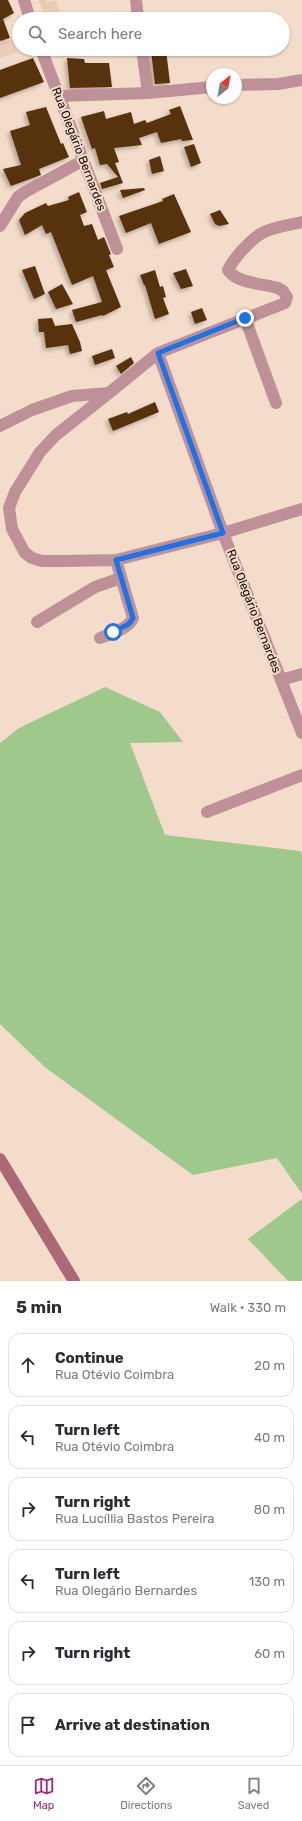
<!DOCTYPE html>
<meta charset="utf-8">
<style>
:root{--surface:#fff;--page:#f2f2f3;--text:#2b2b33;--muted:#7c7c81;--line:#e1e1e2;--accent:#a0277d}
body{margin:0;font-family:Rubik,sans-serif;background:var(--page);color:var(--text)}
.compass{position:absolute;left:206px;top:68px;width:36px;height:36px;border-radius:50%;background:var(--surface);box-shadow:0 1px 3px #0004;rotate:31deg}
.stop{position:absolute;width:12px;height:12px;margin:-9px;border:3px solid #1a73e8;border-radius:50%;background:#fff}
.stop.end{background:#1a73e8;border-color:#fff;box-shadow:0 1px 4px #0008}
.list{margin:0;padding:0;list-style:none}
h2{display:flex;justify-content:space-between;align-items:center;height:52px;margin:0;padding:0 16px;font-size:17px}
h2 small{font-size:13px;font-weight:400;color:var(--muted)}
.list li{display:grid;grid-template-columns:26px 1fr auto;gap:12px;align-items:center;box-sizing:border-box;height:64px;margin:0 8px 8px;padding:0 8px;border:1px solid var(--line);border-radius:12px}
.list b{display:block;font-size:15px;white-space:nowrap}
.list p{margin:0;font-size:13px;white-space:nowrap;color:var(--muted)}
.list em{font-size:13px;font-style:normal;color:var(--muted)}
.icon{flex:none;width:22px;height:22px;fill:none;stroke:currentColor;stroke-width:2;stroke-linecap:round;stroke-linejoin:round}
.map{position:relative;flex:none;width:302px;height:1281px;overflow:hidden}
.search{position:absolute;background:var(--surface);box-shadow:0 1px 3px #0004;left:12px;right:12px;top:12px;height:44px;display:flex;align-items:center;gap:10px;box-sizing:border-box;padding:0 14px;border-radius:22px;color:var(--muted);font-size:15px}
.sheet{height:484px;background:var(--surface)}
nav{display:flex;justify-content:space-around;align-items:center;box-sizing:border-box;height:56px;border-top:1px solid var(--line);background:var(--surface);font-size:11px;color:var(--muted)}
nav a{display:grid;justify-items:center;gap:2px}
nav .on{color:var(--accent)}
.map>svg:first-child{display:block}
.built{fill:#ebcdb7}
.green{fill:#9fc88d}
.building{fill:#57310c;filter:url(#shadow)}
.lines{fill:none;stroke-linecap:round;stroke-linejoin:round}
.minor{stroke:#be9198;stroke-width:12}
.secondary{stroke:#aa6975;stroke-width:12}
.route{stroke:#1a73e8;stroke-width:5}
.labels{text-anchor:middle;stroke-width:4;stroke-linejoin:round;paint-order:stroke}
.street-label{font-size:12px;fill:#120a05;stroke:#f3dcca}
</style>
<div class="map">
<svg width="302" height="1281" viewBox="0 0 302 1281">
<defs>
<filter id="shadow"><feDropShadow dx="-2.5" dy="2.5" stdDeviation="2" flood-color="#0004"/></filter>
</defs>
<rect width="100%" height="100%" fill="#f3dcca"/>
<!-- built -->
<path class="built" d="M39,0H46L47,2L56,0L62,18L45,19Z
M12,39L17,52L0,58V44Z"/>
<!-- green -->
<path class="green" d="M105,687L160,712L183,742L130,743L165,835L300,851L302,853V1194L277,1158L193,1175L46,1068L0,1024V743L19,728Z
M302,1199V1281H288L248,1239Z"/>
<!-- building -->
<path class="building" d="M0,0H8L14,13L3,19L10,38L0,41Z
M166,50L170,83L155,84L151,51Z
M33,58L44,82L0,98V70Z
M67,58L84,59L85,63H109L112,87L70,88Z
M180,106L193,140L182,141L181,139L161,143L157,132L139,138L142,145L114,148L119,162L115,163L123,183L102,189L100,183L118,177L107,164L100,165L95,148L92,149L81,117L104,111L106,119L131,112L134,124L145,120L147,123L171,114L169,110Z
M46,107L61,144L63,143L69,157L39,169L41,175L11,186L3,169L21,165L10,131L30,125L26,112Z
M194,144L201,163L191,167L184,147Z
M160,156L164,171L152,174L149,160Z
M144,188L145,190L123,198L120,190Z
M79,192L87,212L80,215L84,226L92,224L98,240L104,237L111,254L109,255L114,267L106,270L121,307L103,316L102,315L76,322L72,310L102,302L93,276L72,285L51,232L46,234L42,225L25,235L19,220L25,213L46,203L48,206L69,200L68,197Z
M174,194L191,232L159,244L151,223L126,233L119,216L163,201L162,199Z
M220,210L229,224L219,226L215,224L210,214Z
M35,266L45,294L34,299L22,270Z
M186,269L193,286L181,289L173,273Z
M155,270L160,287L163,286L166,297L163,298L169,314L155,319L145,285H144L140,275Z
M62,284L73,304L56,309L48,292Z
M202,308L207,320L195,324L191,312Z
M52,318L55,326L72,324L80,342L82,351L70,354L68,345L46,348L44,332H39L38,319Z
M112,349L115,358L95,365L92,356Z
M131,357L134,363L121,374L116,366Z
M155,402L159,412L113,431L108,419L127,412L128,414Z"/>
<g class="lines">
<!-- minor -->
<path class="minor" d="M24,0L30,19
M136,0L138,19
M41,49L117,249
M142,49L148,93
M236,85L278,84L302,80
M59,96L148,93L212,87
M0,226L18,197L25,192L84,160
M245,318L276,403
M158,353L223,533L302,733
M109,393L56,435L40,452L15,492L9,508L12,529L25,553L32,558L42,561H64L116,560L223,533L302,509
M0,426L32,410L72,396L109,393L158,353L285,303L287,297L283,291L278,288C264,284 236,283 228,270C234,258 250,240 262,233C273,227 290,225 302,222
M37,622L95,587L121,578
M100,638C110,634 129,629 133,618L116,560
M281,680L302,674
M207,812L302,775"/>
<!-- secondary -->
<path class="secondary" d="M0,1159L74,1281"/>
</g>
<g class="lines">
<!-- route -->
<path class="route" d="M113,632L129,624L133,618L116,560L223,533L158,353L245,318"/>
</g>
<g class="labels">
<!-- street labels -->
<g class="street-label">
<text transform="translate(79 149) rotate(69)" y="4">Rua Olegário Bernardes</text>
<text transform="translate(254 611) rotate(69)" y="4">Rua Olegário Bernardes</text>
</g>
</g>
</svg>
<svg class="compass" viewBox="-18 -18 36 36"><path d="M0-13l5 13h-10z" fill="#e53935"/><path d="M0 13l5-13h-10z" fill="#7c7c81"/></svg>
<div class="stop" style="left:113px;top:632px"></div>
<div class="stop end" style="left:245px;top:318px"></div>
<div class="search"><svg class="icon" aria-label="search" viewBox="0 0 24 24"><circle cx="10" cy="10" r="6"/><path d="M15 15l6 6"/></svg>Search here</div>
</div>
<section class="sheet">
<h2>5 min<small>Walk · 330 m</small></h2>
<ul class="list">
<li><svg class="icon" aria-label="ahead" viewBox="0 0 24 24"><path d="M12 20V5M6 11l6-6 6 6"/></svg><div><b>Continue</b><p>Rua Otévio Coimbra</p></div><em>20 m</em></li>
<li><svg class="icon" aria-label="left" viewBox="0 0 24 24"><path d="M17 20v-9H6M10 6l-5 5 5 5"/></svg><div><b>Turn left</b><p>Rua Otévio Coimbra</p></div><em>40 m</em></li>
<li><svg class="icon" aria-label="right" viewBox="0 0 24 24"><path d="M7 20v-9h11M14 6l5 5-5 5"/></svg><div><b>Turn right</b><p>Rua Lucíllia Bastos Pereira</p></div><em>80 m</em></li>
<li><svg class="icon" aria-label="left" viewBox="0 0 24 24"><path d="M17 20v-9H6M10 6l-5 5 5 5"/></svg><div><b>Turn left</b><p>Rua Olegário Bernardes</p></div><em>130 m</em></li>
<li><svg class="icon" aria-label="right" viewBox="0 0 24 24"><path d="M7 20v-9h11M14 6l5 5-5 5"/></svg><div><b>Turn right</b></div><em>60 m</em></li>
<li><svg class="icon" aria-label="arrive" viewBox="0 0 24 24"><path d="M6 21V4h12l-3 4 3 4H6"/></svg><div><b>Arrive at destination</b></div></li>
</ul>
</section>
<nav>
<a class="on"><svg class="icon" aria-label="map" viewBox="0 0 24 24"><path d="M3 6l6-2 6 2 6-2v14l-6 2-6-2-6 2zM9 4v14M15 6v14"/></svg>Map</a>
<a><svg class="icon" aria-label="directions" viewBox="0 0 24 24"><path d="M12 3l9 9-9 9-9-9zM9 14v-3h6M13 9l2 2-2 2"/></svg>Directions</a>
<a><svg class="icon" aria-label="saved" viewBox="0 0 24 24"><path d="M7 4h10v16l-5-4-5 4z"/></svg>Saved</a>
</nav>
